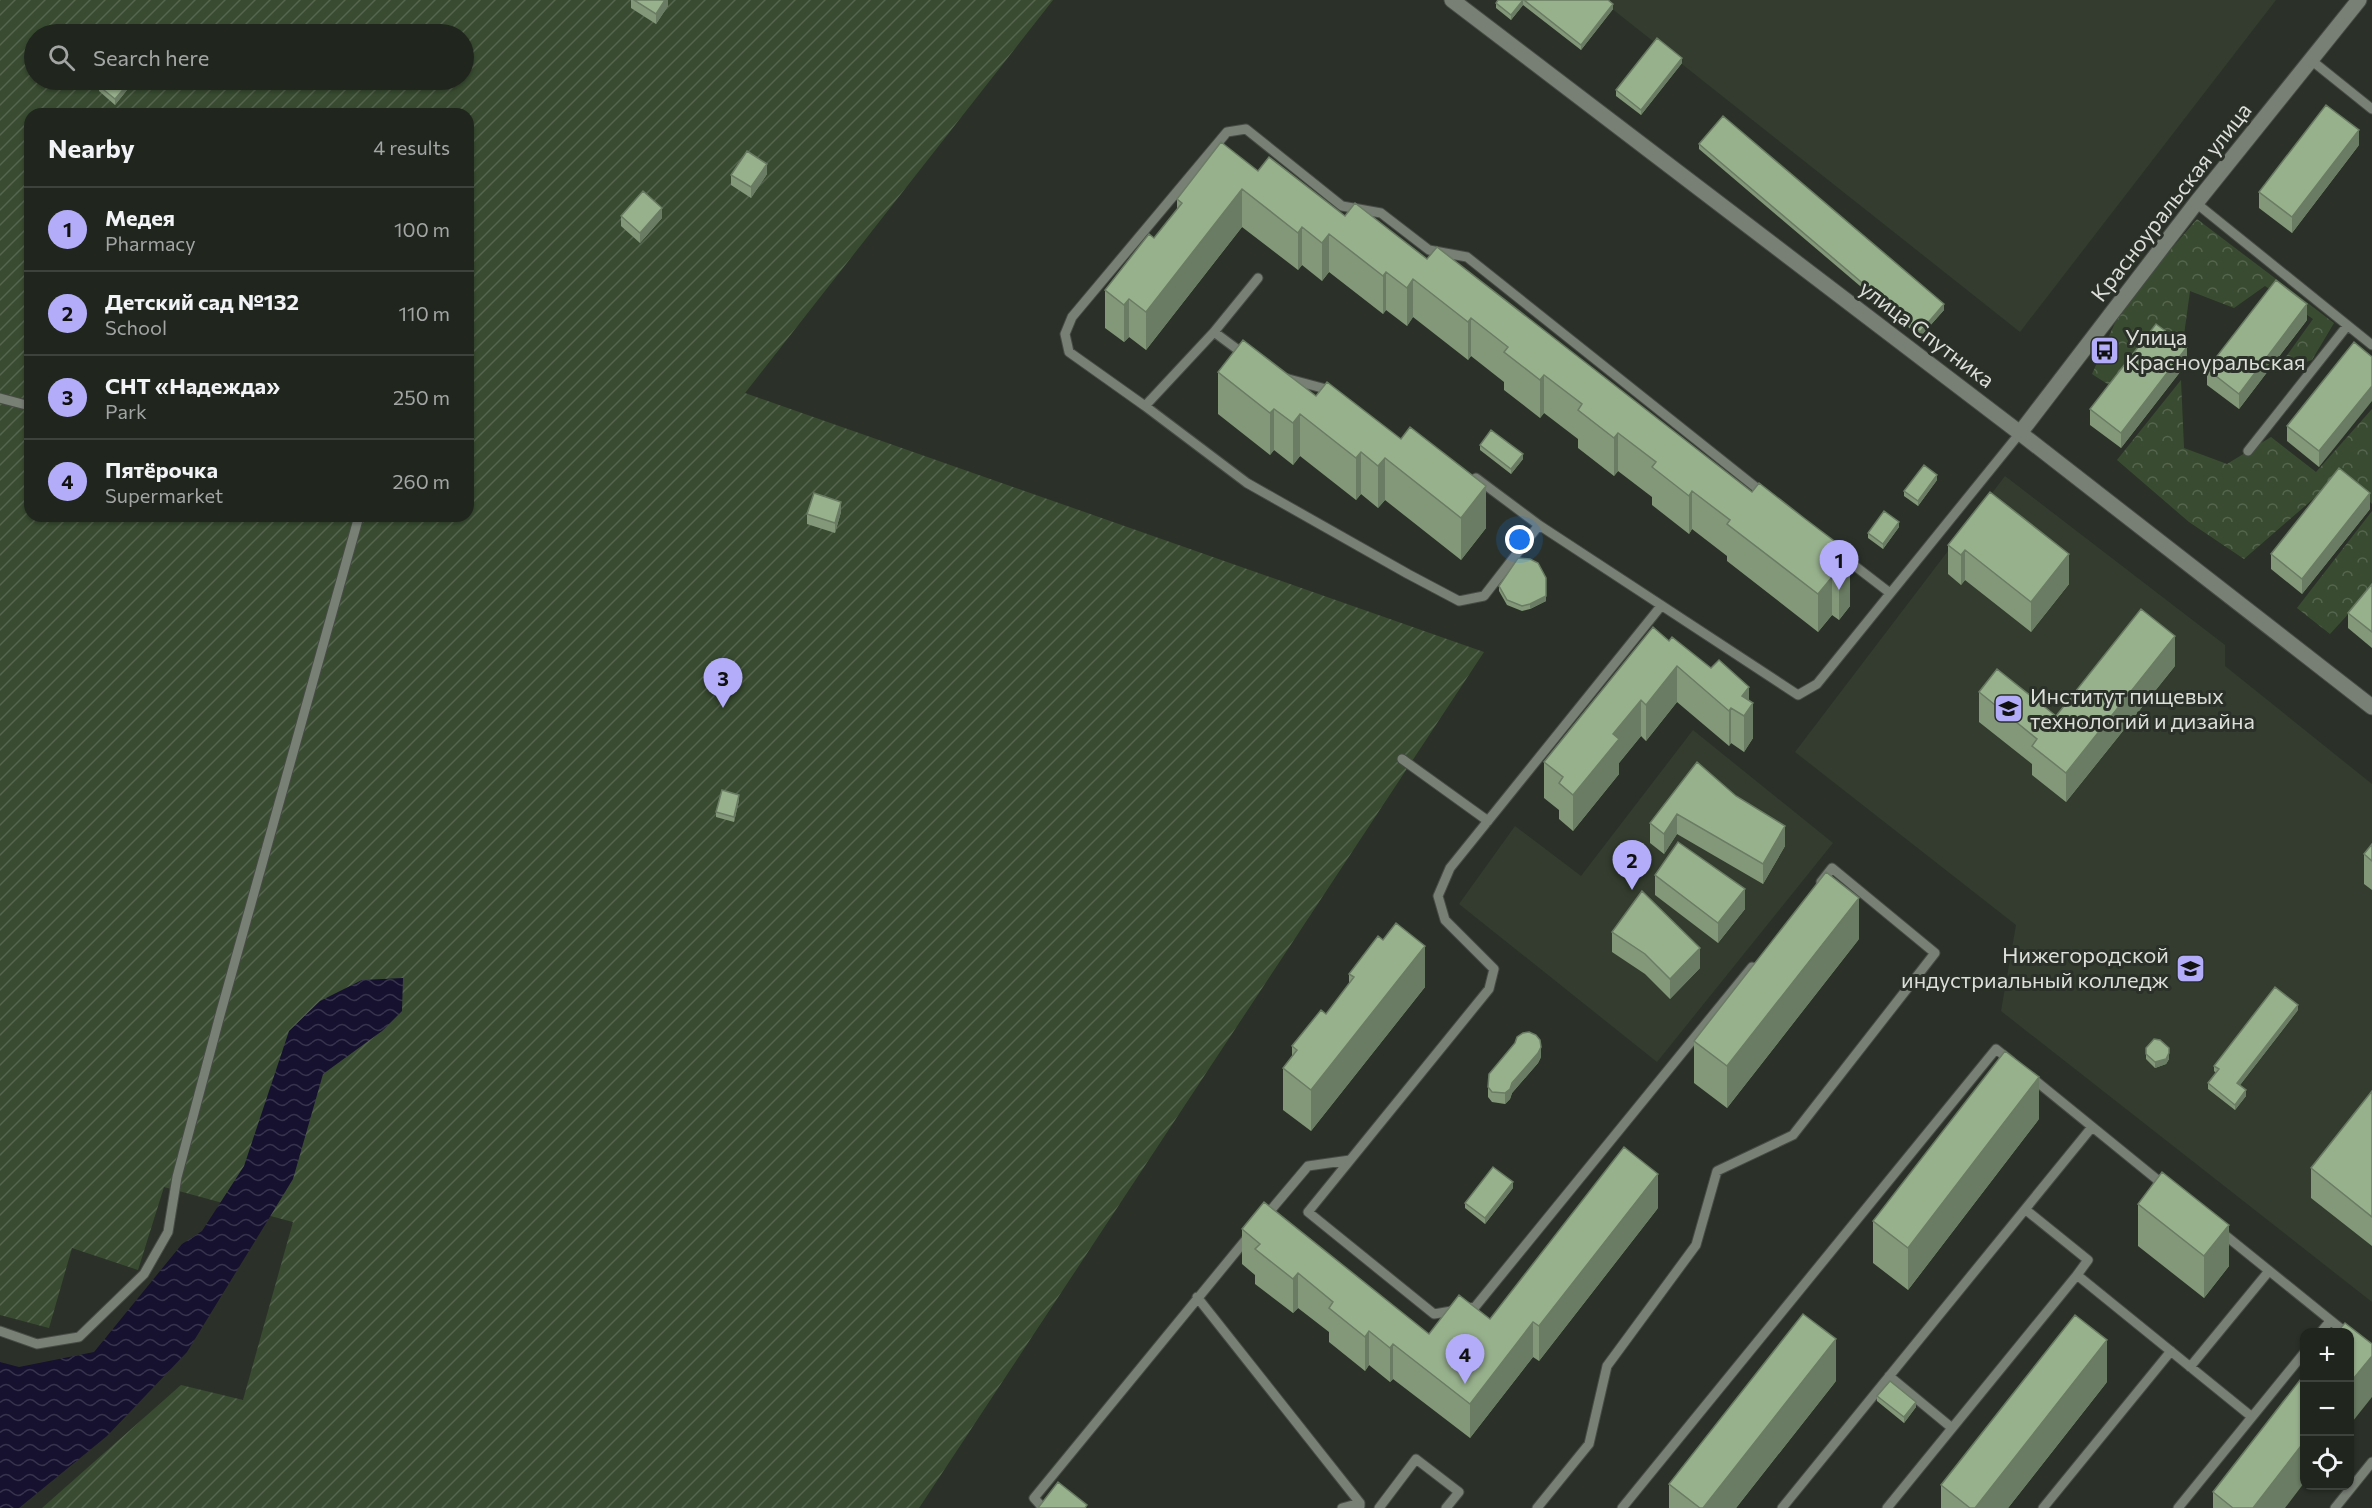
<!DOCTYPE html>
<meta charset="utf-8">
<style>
:root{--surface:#20251e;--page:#2d312b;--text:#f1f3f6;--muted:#a2a5a4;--line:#3d423c;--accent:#b3adf9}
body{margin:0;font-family:Commissioner,sans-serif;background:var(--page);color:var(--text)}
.controls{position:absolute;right:18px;bottom:18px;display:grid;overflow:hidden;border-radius:12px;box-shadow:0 2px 4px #0004}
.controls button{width:54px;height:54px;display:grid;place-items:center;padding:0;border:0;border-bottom:2px solid var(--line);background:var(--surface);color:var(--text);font:30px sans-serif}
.you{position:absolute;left:1520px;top:540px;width:21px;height:21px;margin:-15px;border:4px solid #fff;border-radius:50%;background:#1a73e8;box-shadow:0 0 0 9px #1a73e833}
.badge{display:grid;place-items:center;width:39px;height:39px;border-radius:50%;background:var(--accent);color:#111;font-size:20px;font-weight:700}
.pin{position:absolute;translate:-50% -50px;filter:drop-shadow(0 2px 3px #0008)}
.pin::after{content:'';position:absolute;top:32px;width:21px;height:18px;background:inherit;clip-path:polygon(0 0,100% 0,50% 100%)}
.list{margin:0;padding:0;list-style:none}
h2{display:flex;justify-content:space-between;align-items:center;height:78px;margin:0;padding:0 24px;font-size:26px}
h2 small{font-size:20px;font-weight:400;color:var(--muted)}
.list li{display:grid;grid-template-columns:39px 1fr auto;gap:18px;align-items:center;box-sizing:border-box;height:84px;padding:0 24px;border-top:2px solid var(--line)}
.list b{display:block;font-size:22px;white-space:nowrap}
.list p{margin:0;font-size:20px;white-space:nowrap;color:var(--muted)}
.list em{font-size:20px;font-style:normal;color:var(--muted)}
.icon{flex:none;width:33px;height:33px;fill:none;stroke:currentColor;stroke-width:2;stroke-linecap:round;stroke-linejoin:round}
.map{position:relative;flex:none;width:2372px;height:1508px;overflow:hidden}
.search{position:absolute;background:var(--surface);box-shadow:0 2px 4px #0004;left:24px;top:24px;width:450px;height:66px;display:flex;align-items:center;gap:15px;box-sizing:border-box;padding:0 21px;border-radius:33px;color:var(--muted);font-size:22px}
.panel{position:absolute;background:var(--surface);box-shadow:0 2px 4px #0004;left:24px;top:108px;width:450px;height:414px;border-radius:18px}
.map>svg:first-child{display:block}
.built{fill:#333c2e}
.forest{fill:url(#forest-crowns)}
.garden{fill:url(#garden-furrows);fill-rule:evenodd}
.water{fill:url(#water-waves)}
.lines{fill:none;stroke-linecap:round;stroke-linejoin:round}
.lane-casing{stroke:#474c45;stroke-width:11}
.street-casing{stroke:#474c45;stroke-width:17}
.lane{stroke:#787f75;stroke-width:9}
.street{stroke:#787f75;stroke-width:15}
.wall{fill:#839879}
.shaded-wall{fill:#6a7c63}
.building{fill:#98b18d;stroke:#6a7c63;stroke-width:1.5}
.labels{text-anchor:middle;stroke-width:6;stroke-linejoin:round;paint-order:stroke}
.street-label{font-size:22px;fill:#dbded9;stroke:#2b3128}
.poi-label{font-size:22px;fill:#dbded9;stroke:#2b3128;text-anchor:start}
</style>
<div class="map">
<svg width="2372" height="1508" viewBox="0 0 2372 1508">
<defs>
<pattern id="forest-crowns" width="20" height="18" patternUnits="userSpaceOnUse" patternTransform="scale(1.5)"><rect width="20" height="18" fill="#394c31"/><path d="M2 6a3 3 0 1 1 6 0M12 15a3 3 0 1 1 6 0" fill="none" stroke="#55654e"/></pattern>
<pattern id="garden-furrows" width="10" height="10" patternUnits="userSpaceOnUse" patternTransform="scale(1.5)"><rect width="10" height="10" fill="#394c31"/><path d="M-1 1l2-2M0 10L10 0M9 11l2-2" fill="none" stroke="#55654e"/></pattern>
<pattern id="water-waves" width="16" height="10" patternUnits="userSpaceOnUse" patternTransform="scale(1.5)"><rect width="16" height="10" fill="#16112f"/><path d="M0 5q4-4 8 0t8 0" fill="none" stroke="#37334d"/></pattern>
</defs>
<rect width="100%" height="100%" fill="#2b3128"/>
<!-- built -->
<path class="built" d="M1601,0H2276L2020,332Z
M2005,476L2225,645V666L2372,784V1302L2001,1011L2016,925L1795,752Z
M1693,730L1833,843L1657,1062L1459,904L1515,826L1581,876Z"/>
<!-- forest -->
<path class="forest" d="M2197,219L2334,323L2312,360L2275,372L2313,319L2265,286L2234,308L2190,291L2184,335L2147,337L2109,385L2092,374L2123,305Z
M2181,380L2184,448L2227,464L2271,437L2316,472L2372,409V504L2342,474L2244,559L2189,522L2117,460Z
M2372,511V588L2330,634L2297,608Z"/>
<!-- garden -->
<path class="garden" d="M0,0H1053L745,393L1484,652L919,1508H42L181,1385L243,1400L293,1222L164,1187L138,1270L72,1248L49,1328L0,1315ZM34,34H464V80H34ZM30,114H468V516H30Z"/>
<!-- water -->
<path class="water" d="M403,978L402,1011L382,1031L323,1074L293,1179L187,1352L107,1436L19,1508H0V1362L19,1367L94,1352L182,1244L202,1231L244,1166L289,1031L320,1001L362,980Z"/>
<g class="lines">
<defs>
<path id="lane" d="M2311,60L2372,109
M2196,203L2372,345
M1214,332L1245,355
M1285,378L1326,389L1331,393
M0,398L30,406
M1145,406L1214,332L1258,278
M2248,451L2347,326
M1476,478L1539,525L1798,695L1817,684L2020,433
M1539,525L1484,596L1459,601L1408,574L1247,483L1145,406L1069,352L1065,334L1072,317L1227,132L1246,129L1342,206L1381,213L1429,250L1467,257L1763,493
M1842,556L1890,593
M1661,606L1450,868L1438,896L1445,920L1494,969L1489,989L1308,1212L1434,1314L1475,1307L1752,967
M1402,759L1488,821
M2031,1077L2165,1186
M2026,1210L2088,1260L2077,1275L2252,1417
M1265,1217L1308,1166L1350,1160
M2220,1231L2345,1332
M1197,1297L1360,1503
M0,1331L37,1344L79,1337L144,1274L168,1232L177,1177L220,1015L359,516
M2321,1332L2330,1321
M2190,1367L2269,1271
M1889,1376L1952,1428
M1043,1508L1034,1498L1248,1237
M1342,1508L1360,1503V1506
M1379,1508L1416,1459L1459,1492L1446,1508
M1537,1508L1589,1444L1607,1366L1696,1245L1717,1171L1793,1135L1935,953L1832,868L1821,882
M1622,1508L1996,1049L2011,1061
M1782,1508L2092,1127
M1887,1508L2077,1275
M2043,1508L2171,1351
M2178,1508L2304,1353
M2335,1508L2372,1462"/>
<path id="street" d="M1452,0L2020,433L2372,707
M2020,433L2196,203L2359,0"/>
</defs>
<!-- lane casing -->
<use href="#lane" class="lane-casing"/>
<!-- street casing -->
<use href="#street" class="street-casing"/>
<!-- lane -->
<use href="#lane" class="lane"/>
<!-- street -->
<use href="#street" class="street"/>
</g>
<!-- wall -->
<path class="wall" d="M631,0H668V6L656,24L631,8Z
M1498,0H1608L1613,9L1581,50L1523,5L1511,20L1496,8V3Z
M1682,63L1641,115L1616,96V90Z
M99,86L127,90L115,105L99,91Z
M1699,144L1944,310L1920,337L1699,149Z
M2359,145L2292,233L2259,208V192Z
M1258,171L1427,259L1752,492L1850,553V606L1839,620L1832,615L1818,632L1727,561V556L1692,529L1689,534L1652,505V497L1618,471L1614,476L1578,448V439L1544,413L1540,418L1504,390V382L1471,356L1468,360L1413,317L1407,326L1386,310L1383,314L1329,272L1322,281L1302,265L1298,270L1242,227L1146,350L1129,337L1124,342L1105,328V290L1154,238L1177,210V199Z
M767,174L751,198L731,185V175Z
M621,216L662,218L640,243L621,226Z
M2307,320L2239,409L2207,385V369Z
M1243,340L1486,528L1461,560L1385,500L1378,508L1361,494L1356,500L1300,456L1293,465L1274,450L1270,455L1218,414V372Z
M2372,357L2319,467L2287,441V426Z
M2187,363L2121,448L2090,425V409Z
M1480,445L1523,459L1511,474L1480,450Z
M1937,480L1918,506L1904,496V491Z
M2370,509L2302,594L2271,569V554Z
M841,512L835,533L807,524V514Z
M1899,527L1883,549L1868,538V533Z
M1948,545L2069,584L2031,632L1965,580L1961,585L1948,574Z
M2372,584V648L2348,628V613Z
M1499,586L1546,601L1530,609L1522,611L1507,605L1499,591Z
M1669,641L1749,700L1753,738L1744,752L1731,743L1729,746L1677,702L1646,741L1641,736L1619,763V774L1573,831L1559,819V810L1544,798V762Z
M2175,666L2066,802L2032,775V764L1979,722V692L2056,716Z
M1697,762L1785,846L1763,884L1677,834L1664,854L1650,843V823Z
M739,800L734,822L716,817V812Z
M2372,844V890L2364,884V854Z
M1655,875L1745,909L1718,943L1655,895Z
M1612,932L1700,968L1670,999L1645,974L1612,952Z
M1859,939L1727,1108L1694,1083V1041Z
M1349,974L1425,987L1311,1131L1283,1110V1068L1292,1056V1046L1326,1014L1349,984Z
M2298,1010L2240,1085L2246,1096L2235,1110L2208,1089V1083L2216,1073L2214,1071V1066Z
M2146,1048L2169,1059L2166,1064L2155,1068L2146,1059Z
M1541,1057L1538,1063L1512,1093L1510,1099L1505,1104L1492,1102L1488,1097V1087Z
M2372,1091V1246L2311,1198V1168Z
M2039,1119L1908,1290L1873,1263V1221Z
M1513,1188L1485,1224L1465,1208V1203Z
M2138,1204L2229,1266L2204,1298L2138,1246Z
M1658,1208L1539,1361L1533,1357L1470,1438L1393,1379L1390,1382L1369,1365L1365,1371L1329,1342V1332L1298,1308L1293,1313L1255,1284V1275L1242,1264V1229L1429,1334L1490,1319Z
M1836,1381L1736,1508H1669V1484Z
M2107,1382L2008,1508H1941V1485Z
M1877,1396L1916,1407L1904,1423L1877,1401Z
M2213,1492L2285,1508H2213Z"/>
<!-- shaded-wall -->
<path class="shaded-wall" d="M665,0H668V6L656,24V14Z
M1523,0V5L1511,20V15Z
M1613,4V9L1581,50V45Z
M1682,58V63L1641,115V110Z
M127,85V90L115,105V99Z
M2359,130V145L2292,233V217Z
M767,164V174L751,198V187Z
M1242,189V227L1146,350V312Z
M662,208V218L640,243V233Z
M1302,227V265L1298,270V233Z
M1329,234V272L1322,281V243Z
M1386,272V310L1383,314V276Z
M1413,279V317L1407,326V288Z
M1129,299V337L1124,342V305Z
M1944,304V310L1920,337V332Z
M2307,304V320L2239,409V394Z
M1471,318V356L1468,360V322Z
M2187,347V363L2121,448V433Z
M1544,375V413L1540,418V380Z
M2372,386V401L2319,467V451Z
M1274,409V450L1270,455V413Z
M1300,414V456L1293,465V423Z
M1618,433V471L1614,476V438Z
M1361,452V494L1356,500V458Z
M1523,454V459L1511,474V469Z
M1385,458V500L1378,508V466Z
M1937,475V480L1918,506V501Z
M1486,486V528L1461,560V518Z
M1692,491V529L1689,534V496Z
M2370,493V509L2302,594V579Z
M841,502V512L835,533V523Z
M1899,522V527L1883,549V544Z
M1965,550V580L1961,585V555Z
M1850,553V606L1839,620V582L1843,563Z
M2069,554V584L2031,632V602Z
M1832,577V615L1818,632V594Z
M1546,596V601L1530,609V604Z
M2175,636V666L2066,802V773Z
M1677,666V702L1646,741V705Z
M1749,687V708L1753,703V738L1744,752V716L1742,696Z
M1641,700V736L1619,763V774L1573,831V795L1613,734Z
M1731,708V743L1729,746V711Z
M739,795V800L734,822V817Z
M1677,814V834L1664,854V834Z
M1785,826V846L1763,884V864Z
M1745,889V909L1718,943V923Z
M1859,898V939L1727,1108V1066Z
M1425,946V987L1311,1131V1090Z
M1700,948V968L1670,999V979Z
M2298,1005V1010L2237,1089V1083Z
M1541,1047V1057L1538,1063L1512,1093L1510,1099L1505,1104V1093Z
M2169,1053V1059L2166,1064L2155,1068V1062Z
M2039,1077V1119L1908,1290V1248Z
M2246,1090V1096L2235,1110V1105Z
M1658,1174V1208L1539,1361V1326Z
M1513,1182V1188L1485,1224V1218Z
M2229,1225V1266L2204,1298V1256Z
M1298,1273V1308L1293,1313V1279Z
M1533,1322V1357L1470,1438V1404Z
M1369,1331V1365L1365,1371V1337Z
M1836,1339V1381L1736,1508H1703Z
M2107,1340V1382L2008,1508H1975Z
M1393,1344V1379L1390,1382V1348Z
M2372,1356V1397L2349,1426V1384Z
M1916,1402V1407L1904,1423V1417Z
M2304,1442V1483L2285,1508H2253Z"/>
<!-- building -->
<path class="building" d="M634,0H665L656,14Z
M1498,0H1523L1511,15L1496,3Z
M1524,0H1608L1613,4L1581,45Z
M1657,38L1682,58L1641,110L1616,90Z
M104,80H121L127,85L115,99L99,86Z
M2326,105L2359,130L2292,217L2259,192Z
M1723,116L1944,304L1920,332L1699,144Z
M1221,142L1258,171L1269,157L1345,216L1355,203L1427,259L1437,247L1752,492L1759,483L1804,518L1850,553L1843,563L1850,568L1839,582L1832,577L1818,594L1727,524L1730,520L1692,491L1689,496L1652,467L1656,462L1618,433L1614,438L1578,410L1582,404L1544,375L1540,380L1504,352L1508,347L1471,318L1468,322L1413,279L1407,288L1386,272L1383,276L1329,234L1322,243L1302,227L1298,233L1242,189L1146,312L1129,299L1124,305L1105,290L1149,234L1154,238L1182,203L1177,199Z
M747,151L767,164L751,187L731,175Z
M643,191L662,208L640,233L621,216Z
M2276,280L2307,304L2239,394L2207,369Z
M2156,324L2187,347L2121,433L2090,409Z
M1243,340L1316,396L1327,382L1401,439L1410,427L1486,486L1461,518L1385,458L1378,466L1361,452L1356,458L1300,414L1293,423L1274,409L1270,413L1218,372Z
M2354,342L2372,357V386L2319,451L2287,426Z
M1491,430L1523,454L1511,469L1480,445Z
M1924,465L1937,475L1918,501L1904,491Z
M2339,468L2370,493L2302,579L2271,554Z
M1990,492L2069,554L2031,602L1965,550L1961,555L1948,545Z
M814,493L841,502L835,523L807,514Z
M1884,511L1899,522L1883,544L1868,533Z
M1518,558L1530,559L1538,563L1546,578V596L1530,604L1522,606L1507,600L1499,586Z
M2372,584V632L2348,613Z
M2141,609L2175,636L2066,773L2032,746L2037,739L1979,692L1997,669L2056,716Z
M1653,627L1669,641L1672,637L1711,668L1719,660L1749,687L1742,696L1753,703L1744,716L1731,708L1729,711L1677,666L1646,705L1641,700L1613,734L1619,739L1573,795L1559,783L1563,777L1544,762Z
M1697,762L1736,796L1785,826L1763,864L1677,814L1664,834L1650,823Z
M722,790L739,795L734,817L716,812Z
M1678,842L1745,889L1718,923L1655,875Z
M2372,844V861L2364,854Z
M1826,872L1859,898L1727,1066L1694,1041Z
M1642,891L1700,948L1670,979L1645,954L1612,932Z
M1396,923L1425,946L1311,1090L1283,1068L1297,1050L1292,1046L1321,1010L1326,1014L1354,977L1349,974L1378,936L1383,940Z
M2275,987L2298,1005L2237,1083L2246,1090L2235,1105L2208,1083L2219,1069L2214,1066Z
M1529,1032L1536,1035L1540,1040L1541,1047L1538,1053L1512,1083L1510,1089L1505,1093L1492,1092L1488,1087L1489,1074L1515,1043L1517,1037L1523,1033Z
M2154,1039L2160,1040L2169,1048V1053L2166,1059L2155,1062L2146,1054V1048Z
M2005,1051L2039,1077L1908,1248L1873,1221Z
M2372,1091V1217L2311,1168Z
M1624,1147L1658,1174L1539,1326L1533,1322L1470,1404L1393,1344L1390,1348L1369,1331L1365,1337L1329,1308L1333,1302L1298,1273L1293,1279L1255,1249L1260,1244L1242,1229L1264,1202L1429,1334L1459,1295L1490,1319Z
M1493,1167L1513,1182L1485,1218L1465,1203Z
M2162,1172L2229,1225L2204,1256L2138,1204Z
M1803,1314L1836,1339L1703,1508H1700L1669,1484Z
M2075,1315L2107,1340L1975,1508H1970L1941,1485Z
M2345,1323L2372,1344V1356L2349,1384V1332H2337Z
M2304,1375V1442L2253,1508H2233L2213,1492Z
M1890,1381L1916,1402L1904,1417L1877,1396Z
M1058,1482L1087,1505L1085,1508H1038Z"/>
<!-- icons -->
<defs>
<symbol id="bus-square" viewBox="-11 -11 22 22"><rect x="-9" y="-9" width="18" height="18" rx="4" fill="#b3adf9" stroke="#2b3128"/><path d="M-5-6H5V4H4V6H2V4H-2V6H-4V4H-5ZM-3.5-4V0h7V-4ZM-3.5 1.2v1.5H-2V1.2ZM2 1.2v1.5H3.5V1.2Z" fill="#111"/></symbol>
<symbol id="university-square" viewBox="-11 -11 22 22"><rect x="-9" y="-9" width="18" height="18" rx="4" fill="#b3adf9" stroke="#2b3128"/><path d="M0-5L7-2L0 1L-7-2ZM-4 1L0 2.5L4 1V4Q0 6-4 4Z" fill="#111"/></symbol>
</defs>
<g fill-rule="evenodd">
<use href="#bus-square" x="2088" y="334" width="33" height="33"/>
<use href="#university-square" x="1992" y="692" width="33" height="33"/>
<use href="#university-square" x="2174" y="952" width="33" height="33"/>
</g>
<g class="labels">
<!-- street labels -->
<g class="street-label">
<text transform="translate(2171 202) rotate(-52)" y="8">Красноуральская улица</text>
<text transform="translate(1927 334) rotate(37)" y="8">улица Спутника</text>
</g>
<!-- poi labels -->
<g class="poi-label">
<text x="2125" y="345">Улица<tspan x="2125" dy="25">Красноуральская</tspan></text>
<text x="2030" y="704">Институт пищевых<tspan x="2030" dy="25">технологий и дизайна</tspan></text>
<text x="2169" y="963" text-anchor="end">Нижегородской<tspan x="2169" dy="25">индустриальный колледж</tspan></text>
</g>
</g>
</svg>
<div class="controls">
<button>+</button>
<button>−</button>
<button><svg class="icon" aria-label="locate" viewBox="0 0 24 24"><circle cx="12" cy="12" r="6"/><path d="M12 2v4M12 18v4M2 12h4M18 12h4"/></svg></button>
</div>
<div class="you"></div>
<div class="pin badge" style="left:1839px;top:590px">1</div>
<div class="pin badge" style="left:1632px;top:890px">2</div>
<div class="pin badge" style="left:723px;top:708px">3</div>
<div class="pin badge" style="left:1465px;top:1384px">4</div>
<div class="search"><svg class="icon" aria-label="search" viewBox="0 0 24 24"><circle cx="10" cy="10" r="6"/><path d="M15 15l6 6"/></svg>Search here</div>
<section class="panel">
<h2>Nearby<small>4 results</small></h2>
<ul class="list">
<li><span class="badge">1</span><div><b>Медея</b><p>Pharmacy</p></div><em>100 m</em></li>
<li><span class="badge">2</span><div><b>Детский сад №132</b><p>School</p></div><em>110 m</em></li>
<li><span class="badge">3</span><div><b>СНТ «Надежда»</b><p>Park</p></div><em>250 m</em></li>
<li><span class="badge">4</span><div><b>Пятёрочка</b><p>Supermarket</p></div><em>260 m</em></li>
</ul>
</section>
</div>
